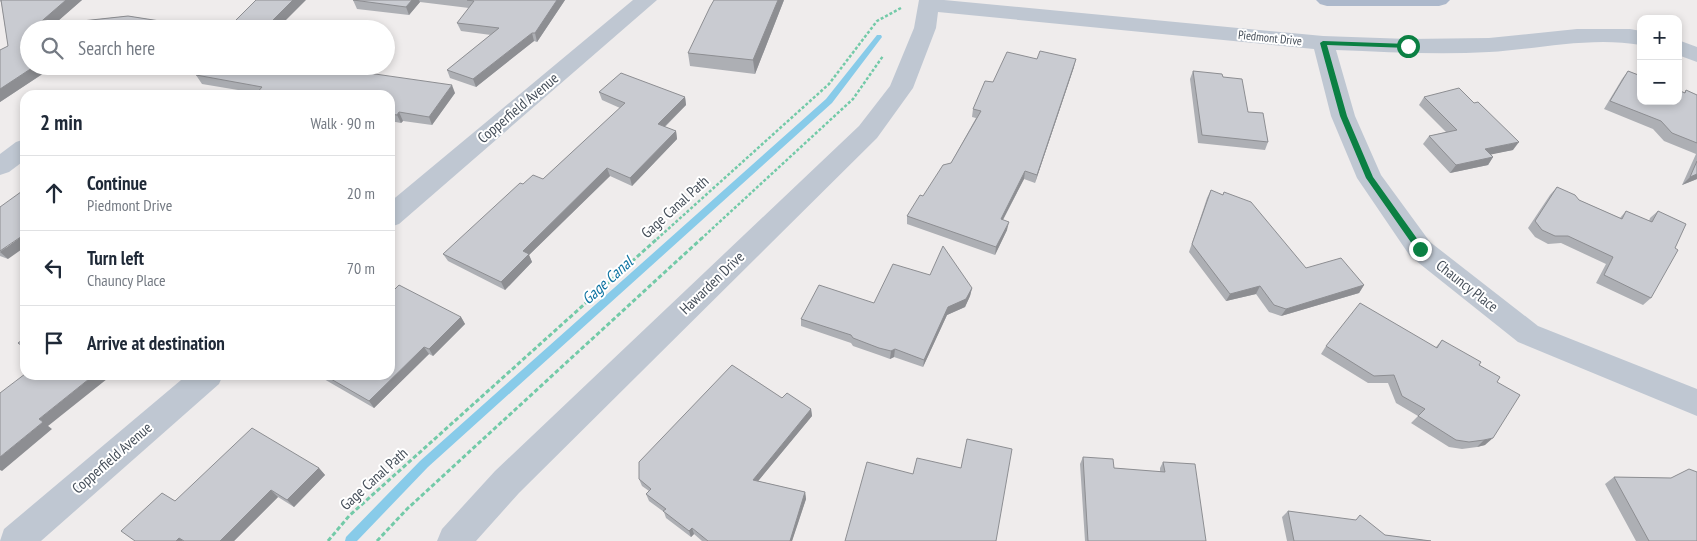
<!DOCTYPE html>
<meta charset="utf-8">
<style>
:root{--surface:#fff;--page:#f2f2f3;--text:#1f2937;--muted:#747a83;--line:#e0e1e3}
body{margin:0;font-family:"PT Sans Narrow",sans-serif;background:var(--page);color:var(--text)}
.controls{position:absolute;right:15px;top:15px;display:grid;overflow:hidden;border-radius:10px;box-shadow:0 2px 8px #0003}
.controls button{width:45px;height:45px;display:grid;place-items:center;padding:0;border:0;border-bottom:1px solid var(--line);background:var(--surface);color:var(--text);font:25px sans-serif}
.stop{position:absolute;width:15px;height:15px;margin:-11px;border:4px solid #0b8043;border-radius:50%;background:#fff}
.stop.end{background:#0b8043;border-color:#fff;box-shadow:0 1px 5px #0008}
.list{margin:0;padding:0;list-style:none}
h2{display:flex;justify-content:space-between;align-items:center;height:65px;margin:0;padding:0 20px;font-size:21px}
h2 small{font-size:16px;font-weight:400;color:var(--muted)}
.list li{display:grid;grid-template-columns:32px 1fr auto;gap:15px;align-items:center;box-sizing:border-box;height:75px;padding:0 20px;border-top:1px solid var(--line)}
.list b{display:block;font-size:19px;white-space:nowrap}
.list p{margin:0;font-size:16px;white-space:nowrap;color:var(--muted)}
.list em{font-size:16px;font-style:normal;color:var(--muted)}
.icon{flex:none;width:28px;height:28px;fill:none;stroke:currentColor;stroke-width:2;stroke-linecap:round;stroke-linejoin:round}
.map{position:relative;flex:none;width:1697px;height:541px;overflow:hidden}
.search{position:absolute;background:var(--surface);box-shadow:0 2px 8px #0003;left:20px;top:20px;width:375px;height:55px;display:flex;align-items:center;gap:12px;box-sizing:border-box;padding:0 18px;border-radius:28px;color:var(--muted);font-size:19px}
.panel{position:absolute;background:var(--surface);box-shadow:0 2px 8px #0003;left:20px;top:90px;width:375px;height:290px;border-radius:15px}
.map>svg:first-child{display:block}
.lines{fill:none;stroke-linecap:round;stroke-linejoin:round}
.stream{fill:#88cbe9;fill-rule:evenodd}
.path-far1{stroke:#73caa8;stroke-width:2.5;stroke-dasharray:3 2;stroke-linecap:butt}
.path{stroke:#73caa8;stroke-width:3;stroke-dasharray:4.5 2.5;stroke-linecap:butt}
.minor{fill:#bfc7d2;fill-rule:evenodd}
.major{fill:#acb8cb;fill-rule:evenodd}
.wall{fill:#adafb4}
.shaded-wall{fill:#8d8e92}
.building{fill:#c9cbd1;stroke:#8d8e92}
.route{fill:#0b8043}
.labels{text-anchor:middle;stroke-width:4;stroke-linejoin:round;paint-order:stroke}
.far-street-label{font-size:12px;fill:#454e59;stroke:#fff}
.street-label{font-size:15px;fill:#454e59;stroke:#fff}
.water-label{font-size:16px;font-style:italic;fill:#0f74a2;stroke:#fff}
</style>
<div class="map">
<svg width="1697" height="541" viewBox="0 0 1697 541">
<rect width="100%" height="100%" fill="#efecec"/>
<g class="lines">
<!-- stream -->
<path class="stream" d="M877,35H881L882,37L832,103L428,467L357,541H345L346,537L420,461L826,99Z"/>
<!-- path-far1 -->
<path class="path-far1" d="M657,239L829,84L877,21L901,8
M701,239L853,99L883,56"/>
<!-- path -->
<path class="path" d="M328,541L349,516L658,238
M377,541L407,509L702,238"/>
<!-- minor -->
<path class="minor" d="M633,0H657L399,224L390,227V202Z
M919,0H944L1323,36L1408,39L1489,38L1577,29H1630L1641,31V45C1591,36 1539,49 1489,52C1438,55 1387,52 1336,50L1355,116L1381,175L1430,242L1538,326L1697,389V416L1518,342L1410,256L1357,178L1331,116L1314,49L938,12L936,28L913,88L877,138L519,493L476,541H437L442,529L495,471L859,126L890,86L914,28Z
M1678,40L1697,47V62L1678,55Z
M25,139V160L9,172L0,175V154L16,142Z
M187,375H223L219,384L41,541H0L4,529Z"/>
<!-- major -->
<path class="major" d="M1316,0H1450L1446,4L1439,6H1327L1320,4Z"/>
</g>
<!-- wall -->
<path class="wall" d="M0,0H82L54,24L128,16L211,29H29V66H70L53,67L0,102V50L8,46L1,1L0,2Z
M353,0H565L537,42L534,41L476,87L450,78L447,70L491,35L461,31L457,23L469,8L420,2L409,15L357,9Z
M784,0L755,74L690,66L688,53Z
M136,66H321L455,93L432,125L403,121L401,123L390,121V95H256V93L202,84L196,75Z
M1074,67L1035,183L1024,179L1003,220L1007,230L995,255L907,224V216L951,163L976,118L972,117L973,109L993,82Z
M1193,71L1223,77L1268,142L1265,150L1198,143L1190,79Z
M1628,71L1684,93L1686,90L1697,95V179L1682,185L1696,154L1664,141L1653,129L1604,109L1622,79Z
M599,92L685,97L686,105L665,127L676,131L677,139L632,186L610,176L529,255L532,262L505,290L448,261L443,254L523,184L543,179L620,108L602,100Z
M1424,97L1513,150L1491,154L1493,157L1488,165L1450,173L1423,144L1429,136L1446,132L1419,105Z
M1557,187L1579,200L1620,218L1626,211L1649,221L1650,218L1658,211L1651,298L1643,305L1596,283L1606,264L1561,243L1548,244L1535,237L1528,228L1550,195Z
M1211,190L1306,268L1364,285L1359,293L1281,316L1269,312L1256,294L1226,301L1189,252L1207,198Z
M0,207L8,259L0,256Z
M972,288L970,296L965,307L947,315L923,367L894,357L890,359L879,355L853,346L851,343L801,326V319L874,303Z
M461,317L465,324L433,356L429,354L374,408L317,375H390Z
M1442,340L1479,365L1497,382L1485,445L1477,447L1462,449L1449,447L1411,423L1418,416L1396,403L1388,383H1368L1321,354L1326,346L1436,347Z
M811,409L812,416L758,481L805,492L806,499L792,541H702L694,534L691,537L666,518L664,512L649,501L646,494L649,491L642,486L639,479Z
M1083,457L1114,468L1160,472V468L1163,462L1206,541H1085L1080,464Z
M319,468L325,475L294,507L278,497L234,541H135L175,501Z
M1614,477L1671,478L1697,541H1636L1605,484Z
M1288,511L1385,535L1431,541H1287L1282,517Z"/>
<!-- shaded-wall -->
<path class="shaded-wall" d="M66,0H82L49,29L36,26Z
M293,0H306L277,29H264Z
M412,0H419L420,2L409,15L406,7Z
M557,0H565L537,42L535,33Z
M778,0H784L755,74L753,60Z
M532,33L534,41L476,87L473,79Z
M1076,59L1074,67L1035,183L1037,175Z
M35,66H52L53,67L0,102V89Z
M452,85L455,93L432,125L429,117Z
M685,97L686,105L659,132L658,124Z
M399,112L403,121L401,123L397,115Z
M676,131L677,139L632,186L630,178Z
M1519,142L1513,150L1479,157L1485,149Z
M1493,157L1488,165L1450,173L1456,165Z
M607,168L610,176L529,255L532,262L505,290L501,282L523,251Z
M1025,171L1024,179L999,227L1001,219Z
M1697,174V179L1682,185L1690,177Z
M1009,222L1007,230L995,255L996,247Z
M25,234V247L8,259L0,252Z
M1364,285L1359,293L1281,316L1286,309Z
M1260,286L1256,294L1226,301L1230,294Z
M972,288L970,296L965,307L947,315L923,367L924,360L948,307Z
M461,317L465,324L433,356L429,349Z
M424,347L429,354L374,408L369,401Z
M895,349L894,357L890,359L891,351Z
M94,375H112L48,426L39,419Z
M811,409L812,416L754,486L753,480Z
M43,422L52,429L2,471L0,470V457Z
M1493,438L1485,445L1477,447L1484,440Z
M319,468L325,475L294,507L287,500Z
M271,490L278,497L234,541H220Z
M805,492L806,499L792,541H790Z
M692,528L694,534L691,537L689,531Z
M179,538L183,541H176Z"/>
<!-- building -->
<path class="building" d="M1,0H66L36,26L128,16L211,29H29V66H35L0,89V50L8,46Z
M256,0H293L264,29H227Z
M353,0H412L406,7Z
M467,0H557L535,33H532L473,79L447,70L499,28L457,23L474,1Z
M714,0H778L753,60L688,53L710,7Z
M1040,51L1076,59L1037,175L1025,171L1001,219L1009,222L996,247L907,216L920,195L923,196L943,165L951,163L981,111L973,109L985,81L993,82L1007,52L1037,59Z
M190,66H319L452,85L429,117L399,112L397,115L390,114V95H264L256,94L262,87L196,75L203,68Z
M1193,71L1222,74L1223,77L1242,79L1248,112L1263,113L1268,142L1202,135Z
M1628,71L1641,76V101H1678V90L1685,93L1686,90L1697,95V143L1672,133L1661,121L1610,101Z
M621,73L685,97L658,124L676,131L630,178L607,168L523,251L529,254L501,282L443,254L520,183L523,184L533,175L543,179L625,103L599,92Z
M1459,88L1474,103L1478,102L1519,142L1485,149L1493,157L1456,165L1429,136L1457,130L1424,97Z
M1697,161V174L1690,177Z
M1557,187L1575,195L1579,200L1622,219L1626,211L1652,222L1658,211L1686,224L1675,248L1678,250L1651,298L1604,275L1613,257L1568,236H1555L1542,230L1535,221Z
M25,189V234L0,251V207Z
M1211,190L1223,195L1224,192L1251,202L1306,268L1341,258L1364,285L1286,309L1274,305L1260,286L1230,294L1192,244Z
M943,246L972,288L966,299L948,307L924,360L895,349L891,351L879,348L853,338L851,335L801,319L819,285L874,303L893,264L930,275Z
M399,285L461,317L429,349L424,347L369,401L324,375H390V294Z
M1360,303L1437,348L1442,340L1481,362L1479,365L1500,377L1497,382L1520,395L1493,438L1484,440L1469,442L1456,440L1418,416L1425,409L1402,396L1394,375L1374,376L1326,346Z
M25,338V348L18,343Z
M732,365L782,398L787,393L811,409L753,480L805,492L790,541H708L692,528L689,531L663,511L666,509L646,494L651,489L639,479V462Z
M25,374V375H94L39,419L43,422L0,457V393Z
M252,428L319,468L287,500L271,490L220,541H184L179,538L176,541H135L121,531L162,493L175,501Z
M967,439L1012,449L996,541H845L867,462L913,474L917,458L961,468Z
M1083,457L1113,459L1114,468L1165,472L1163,462L1195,464L1206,541H1088Z
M1689,469L1697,472V541H1649L1614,477L1671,478Z
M1288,511L1356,520L1360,515L1385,535L1431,541H1294Z"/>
<!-- route -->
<path class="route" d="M1323,41L1408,44L1411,46L1408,48L1327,45L1347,116L1373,177L1423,247V251H1417L1366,178L1340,116L1320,43Z"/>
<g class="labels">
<!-- far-street labels -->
<g class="far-street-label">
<text transform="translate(1270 38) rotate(6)" y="4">Piedmont Drive</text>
</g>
<!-- street labels -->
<g class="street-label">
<text transform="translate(518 108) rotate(-40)" y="5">Copperfield Avenue</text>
<text transform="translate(675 207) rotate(-42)" y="5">Gage Canal Path</text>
<text transform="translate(712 283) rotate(-44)" y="5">Hawarden Drive</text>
<text transform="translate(1467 286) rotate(38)" y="5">Chauncy Place</text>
<text transform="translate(112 458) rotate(-41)" y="5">Copperfield Avenue</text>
<text transform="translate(374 479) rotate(-42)" y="5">Gage Canal Path</text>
</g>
<!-- water labels -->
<g class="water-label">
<text transform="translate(607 280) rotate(-42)" y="6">Gage Canal</text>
</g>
</g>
</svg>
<div class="controls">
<button>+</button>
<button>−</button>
</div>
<div class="stop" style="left:1408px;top:46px"></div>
<div class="stop end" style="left:1420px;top:249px"></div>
<div class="search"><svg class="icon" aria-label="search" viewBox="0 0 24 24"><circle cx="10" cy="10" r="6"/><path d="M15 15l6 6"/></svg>Search here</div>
<section class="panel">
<h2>2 min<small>Walk · 90 m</small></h2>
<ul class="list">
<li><svg class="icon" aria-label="ahead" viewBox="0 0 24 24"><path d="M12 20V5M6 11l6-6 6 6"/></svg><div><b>Continue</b><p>Piedmont Drive</p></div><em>20 m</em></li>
<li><svg class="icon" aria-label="left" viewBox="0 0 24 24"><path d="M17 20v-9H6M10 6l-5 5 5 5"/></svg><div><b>Turn left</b><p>Chauncy Place</p></div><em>70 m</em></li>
<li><svg class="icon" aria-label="arrive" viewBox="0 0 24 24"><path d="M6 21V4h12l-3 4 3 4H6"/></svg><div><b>Arrive at destination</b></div></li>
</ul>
</section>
</div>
